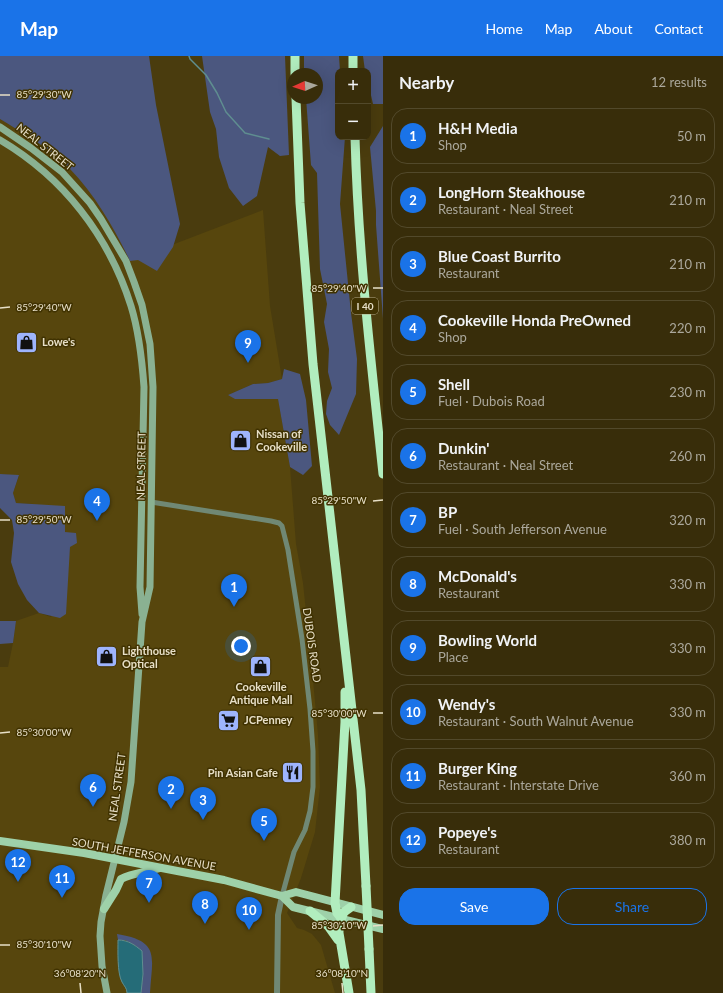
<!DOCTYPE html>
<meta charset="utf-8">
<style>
:root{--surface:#382d0a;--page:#433918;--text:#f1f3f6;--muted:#aba89c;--line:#52492b;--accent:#1a73e8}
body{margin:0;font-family:Lato,sans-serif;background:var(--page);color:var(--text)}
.controls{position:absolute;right:12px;top:12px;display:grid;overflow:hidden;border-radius:8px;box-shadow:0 4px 16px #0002}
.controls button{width:36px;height:36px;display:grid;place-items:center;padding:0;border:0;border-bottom:1px solid var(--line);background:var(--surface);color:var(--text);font:20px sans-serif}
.compass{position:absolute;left:287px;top:12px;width:36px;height:36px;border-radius:50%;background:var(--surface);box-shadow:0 4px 16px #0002;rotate:267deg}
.you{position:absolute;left:241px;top:590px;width:14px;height:14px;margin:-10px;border:3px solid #fff;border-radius:50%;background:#1a73e8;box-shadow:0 0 0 6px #1a73e833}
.badge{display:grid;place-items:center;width:26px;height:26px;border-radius:50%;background:var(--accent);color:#fff;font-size:13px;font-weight:700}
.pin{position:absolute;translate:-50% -33px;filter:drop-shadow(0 1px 2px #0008)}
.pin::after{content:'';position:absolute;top:21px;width:14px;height:12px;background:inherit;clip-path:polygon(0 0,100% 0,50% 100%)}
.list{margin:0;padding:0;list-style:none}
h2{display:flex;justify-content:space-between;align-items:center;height:52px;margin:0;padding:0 16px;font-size:17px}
h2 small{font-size:13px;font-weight:400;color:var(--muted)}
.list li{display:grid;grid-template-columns:26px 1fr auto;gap:12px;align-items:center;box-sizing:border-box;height:56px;margin:0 8px 8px;padding:0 8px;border:1px solid var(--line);border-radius:16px}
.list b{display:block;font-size:15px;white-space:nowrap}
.list p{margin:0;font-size:13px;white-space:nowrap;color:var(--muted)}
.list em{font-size:13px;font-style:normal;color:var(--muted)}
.actions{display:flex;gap:8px;padding:12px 16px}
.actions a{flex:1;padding:9px 0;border:1px solid var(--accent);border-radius:16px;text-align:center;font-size:14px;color:var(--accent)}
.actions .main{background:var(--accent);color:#fff}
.map{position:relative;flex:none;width:383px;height:937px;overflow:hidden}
header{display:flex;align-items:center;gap:24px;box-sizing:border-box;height:56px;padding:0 20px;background:var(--accent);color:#fff}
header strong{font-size:19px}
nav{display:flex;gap:22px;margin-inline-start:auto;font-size:14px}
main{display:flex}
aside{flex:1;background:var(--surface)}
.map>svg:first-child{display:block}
.built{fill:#57460d}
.green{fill:#4b577f}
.water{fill:#256c78;stroke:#5f8e90}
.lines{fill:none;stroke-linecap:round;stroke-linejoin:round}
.stream{stroke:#5f8e90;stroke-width:1.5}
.minor{stroke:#708874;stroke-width:5}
.tertiary{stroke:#708874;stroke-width:6}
.secondary{stroke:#8ab192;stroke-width:7}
.primary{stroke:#9ed1a9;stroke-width:8}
.motorway{stroke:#b1edbe;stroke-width:9}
.motorway-bridge{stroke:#b1edbe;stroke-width:9}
.ticks{fill:none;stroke:#e7dfc7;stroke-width:1.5}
.labels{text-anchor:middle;stroke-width:3;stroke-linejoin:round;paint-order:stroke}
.shield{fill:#403201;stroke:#b5ab8c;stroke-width:1}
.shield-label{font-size:10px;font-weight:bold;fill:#e7dfc7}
.street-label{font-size:11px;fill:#e7dfc7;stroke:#403201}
.poi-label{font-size:11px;font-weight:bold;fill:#e7dfc7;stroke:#403201;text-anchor:start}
.ticks-label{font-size:10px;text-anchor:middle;fill:#e7dfc7;stroke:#403201;stroke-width:3;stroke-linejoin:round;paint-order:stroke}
</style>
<header>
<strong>Map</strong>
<nav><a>Home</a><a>Map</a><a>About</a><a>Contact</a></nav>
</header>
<main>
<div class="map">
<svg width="383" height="937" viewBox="0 0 383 937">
<rect width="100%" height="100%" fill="#4a3c0e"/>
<!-- built -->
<path class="built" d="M0,63L38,86L70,112L97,144L115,174L130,205L263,154L270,250L282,323L268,327L253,328L228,339L261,343L278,342L290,411L296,488L303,527L313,624L318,679L320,731L315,776L301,822L287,857L297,872L304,874L312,878L321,889L335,937H0V611H8L13,587L16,565L39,557L51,561L69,500L70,490L77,486L33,448L16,447L13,437L19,420L0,418Z"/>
<!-- green -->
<path class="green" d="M0,0H149L156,49L180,168L173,191L157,215L138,204L130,205C114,172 96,140 70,113C50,92 24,78 0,63Z
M202,0H285L289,99L280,100L268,91L257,140L243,150L229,132L219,101L216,73L210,56Z
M304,0H339L340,15H338V81H345L340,148L351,257L357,303L356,338L339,379L330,369L326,358L327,345L332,332L328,316L329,293L324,266L327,248L320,213L317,117L311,109L306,42H317V18H304Z
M363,0H383V48H373L368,26V15H365Z
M383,70V263L376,169V155L370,91Z
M284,313L300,318L306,344L312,410L303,419L290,411L278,343H235L228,339L253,328L268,327L282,323Z
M0,418L19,419L13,437L16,447L65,450V476L76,477L77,487L70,491L66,558L60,562L39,557L27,544L18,528L11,506L14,477L12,464L0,452Z
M0,565H16L13,587L0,588Z
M117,878C161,885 152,901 150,937H141L143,918L136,890L125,884H118Z"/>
<!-- water -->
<path class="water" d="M118,884C128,884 135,889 142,895L143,918L141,937H127C127,932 124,930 122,926C117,917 118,894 118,884Z"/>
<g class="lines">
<!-- stream -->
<path class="stream" d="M189,0L190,3L206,19L217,37L226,56L245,77L269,83"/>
<!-- minor -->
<path class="minor" d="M151,446L271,465L279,467L282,470L288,494L302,583L310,653L313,695V731L310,755L305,774L294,796L282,840"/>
<!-- tertiary -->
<path class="tertiary" d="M277,937L278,859L282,840"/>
<!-- secondary -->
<path class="secondary" d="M0,71L31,92L62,116L90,147L101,163L126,205L134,226L142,249L150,288L153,331L150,531L142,566L131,726L124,766L106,839L101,866L100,880L102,910L107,937
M0,84C63,121 109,180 131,250C139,276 142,303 144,331L140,531L142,558"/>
<!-- primary -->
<path class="primary" d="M0,785L84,797L224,824L282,840L293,851L383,873
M282,840L296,836L383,859
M104,853L116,834L121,823C132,817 147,816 160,812"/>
<!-- motorway -->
<path class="motorway" d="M295,0V18
M353,0V15
M296,42L300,147L313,308L361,734L366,830
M355,81C358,194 371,306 383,418
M310,855L328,870L338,884
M341,862L337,857L335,847L345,666V636
M369,893L371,937
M349,937L339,877V869L344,856L351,851"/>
<!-- motorway-bridge -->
<path class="motorway-bridge" d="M366,830L369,893"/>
</g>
<!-- ticks -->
<path class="ticks" d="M0,39H10M373,232H383M0,252L10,251M373,445L383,444M0,464H10M373,657H383M0,677L10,676M373,870L383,869M0,889H10M80,927L81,937M342,927L343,937"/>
<!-- icons -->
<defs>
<symbol id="shop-square" viewBox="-11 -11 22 22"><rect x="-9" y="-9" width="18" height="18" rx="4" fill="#9eb4fd" stroke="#403201"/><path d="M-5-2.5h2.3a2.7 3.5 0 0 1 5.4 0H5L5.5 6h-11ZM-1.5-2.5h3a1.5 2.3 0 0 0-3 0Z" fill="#111"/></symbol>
<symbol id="supermarket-square" viewBox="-11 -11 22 22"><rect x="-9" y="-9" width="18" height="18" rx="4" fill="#9eb4fd" stroke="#403201"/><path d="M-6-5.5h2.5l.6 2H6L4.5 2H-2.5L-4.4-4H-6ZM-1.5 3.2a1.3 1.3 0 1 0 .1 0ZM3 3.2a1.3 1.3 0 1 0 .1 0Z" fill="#111"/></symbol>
<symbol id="restaurant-square" viewBox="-11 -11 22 22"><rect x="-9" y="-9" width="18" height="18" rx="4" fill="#9eb4fd" stroke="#403201"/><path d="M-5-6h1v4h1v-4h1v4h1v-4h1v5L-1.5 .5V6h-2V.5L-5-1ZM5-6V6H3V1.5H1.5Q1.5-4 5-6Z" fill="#111"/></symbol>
</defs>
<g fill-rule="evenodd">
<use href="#shop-square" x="14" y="274" width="25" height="25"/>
<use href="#shop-square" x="228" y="372" width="25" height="25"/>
<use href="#shop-square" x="94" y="588" width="25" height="25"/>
<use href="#shop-square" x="248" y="598" width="25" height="25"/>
<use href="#supermarket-square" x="216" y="652" width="25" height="25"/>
<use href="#restaurant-square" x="280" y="704" width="25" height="25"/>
</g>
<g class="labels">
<!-- shield labels -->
<rect class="shield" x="352" y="242" width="26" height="16" rx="3"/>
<g class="shield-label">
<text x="365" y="254">I 40</text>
</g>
<!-- street labels -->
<g class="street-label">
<text transform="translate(45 91) rotate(38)" y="4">NEAL STREET</text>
<text transform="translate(141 410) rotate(-89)" y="4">NEAL STREET</text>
<text transform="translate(312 589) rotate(82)" y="4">DUBOIS ROAD</text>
<text transform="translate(117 731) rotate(-82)" y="4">NEAL STREET</text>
<text transform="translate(144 798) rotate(10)" y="4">SOUTH JEFFERSON AVENUE</text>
</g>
<!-- poi labels -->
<g class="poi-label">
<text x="42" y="290">Lowe's</text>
<text x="256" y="382">Nissan of<tspan x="256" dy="13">Cookeville</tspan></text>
<text x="122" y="599">Lighthouse<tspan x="122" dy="13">Optical</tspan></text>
<text x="261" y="635" text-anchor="middle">Cookeville<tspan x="261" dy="13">Antique Mall</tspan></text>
<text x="244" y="668">JCPenney</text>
<text x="278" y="721" text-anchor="end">Pin Asian Cafe</text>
</g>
</g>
<g class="ticks-label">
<text x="44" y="42">85°29'30"W</text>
<text x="339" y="236">85°29'40"W</text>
<text x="44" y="255">85°29'40"W</text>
<text x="339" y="448">85°29'50"W</text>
<text x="44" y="467">85°29'50"W</text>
<text x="339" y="661">85°30'00"W</text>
<text x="44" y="680">85°30'00"W</text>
<text x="339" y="873">85°30'10"W</text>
<text x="44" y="892">85°30'10"W</text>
<text x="80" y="921">36°08'20"N</text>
<text x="342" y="921">36°08'10"N</text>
</g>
</svg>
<div class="controls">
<button>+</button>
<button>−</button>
</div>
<svg class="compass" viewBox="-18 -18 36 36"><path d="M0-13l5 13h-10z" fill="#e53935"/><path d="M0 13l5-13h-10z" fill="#aba89c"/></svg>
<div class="you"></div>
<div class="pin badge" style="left:234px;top:551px">1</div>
<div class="pin badge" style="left:171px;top:753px">2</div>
<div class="pin badge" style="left:203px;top:764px">3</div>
<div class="pin badge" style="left:97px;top:465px">4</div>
<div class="pin badge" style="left:264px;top:785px">5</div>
<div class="pin badge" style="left:93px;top:751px">6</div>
<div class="pin badge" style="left:149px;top:847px">7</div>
<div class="pin badge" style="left:205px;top:868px">8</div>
<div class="pin badge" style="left:248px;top:307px">9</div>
<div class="pin badge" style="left:249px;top:874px">10</div>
<div class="pin badge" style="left:62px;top:842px">11</div>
<div class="pin badge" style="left:18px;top:826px">12</div>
</div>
<aside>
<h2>Nearby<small>12 results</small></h2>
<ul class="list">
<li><span class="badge">1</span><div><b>H&amp;H Media</b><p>Shop</p></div><em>50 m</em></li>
<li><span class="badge">2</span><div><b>LongHorn Steakhouse</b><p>Restaurant · Neal Street</p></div><em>210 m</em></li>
<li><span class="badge">3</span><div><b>Blue Coast Burrito</b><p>Restaurant</p></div><em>210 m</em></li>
<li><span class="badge">4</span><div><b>Cookeville Honda PreOwned</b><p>Shop</p></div><em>220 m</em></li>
<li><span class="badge">5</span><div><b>Shell</b><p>Fuel · Dubois Road</p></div><em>230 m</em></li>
<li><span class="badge">6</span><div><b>Dunkin'</b><p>Restaurant · Neal Street</p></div><em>260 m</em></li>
<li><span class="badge">7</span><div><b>BP</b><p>Fuel · South Jefferson Avenue</p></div><em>320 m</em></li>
<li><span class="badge">8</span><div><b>McDonald's</b><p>Restaurant</p></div><em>330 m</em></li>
<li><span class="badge">9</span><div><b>Bowling World</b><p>Place</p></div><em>330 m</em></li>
<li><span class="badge">10</span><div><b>Wendy's</b><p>Restaurant · South Walnut Avenue</p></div><em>330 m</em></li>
<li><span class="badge">11</span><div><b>Burger King</b><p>Restaurant · Interstate Drive</p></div><em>360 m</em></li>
<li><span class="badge">12</span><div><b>Popeye's</b><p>Restaurant</p></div><em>380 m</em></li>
</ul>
<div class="actions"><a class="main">Save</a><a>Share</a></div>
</aside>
</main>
